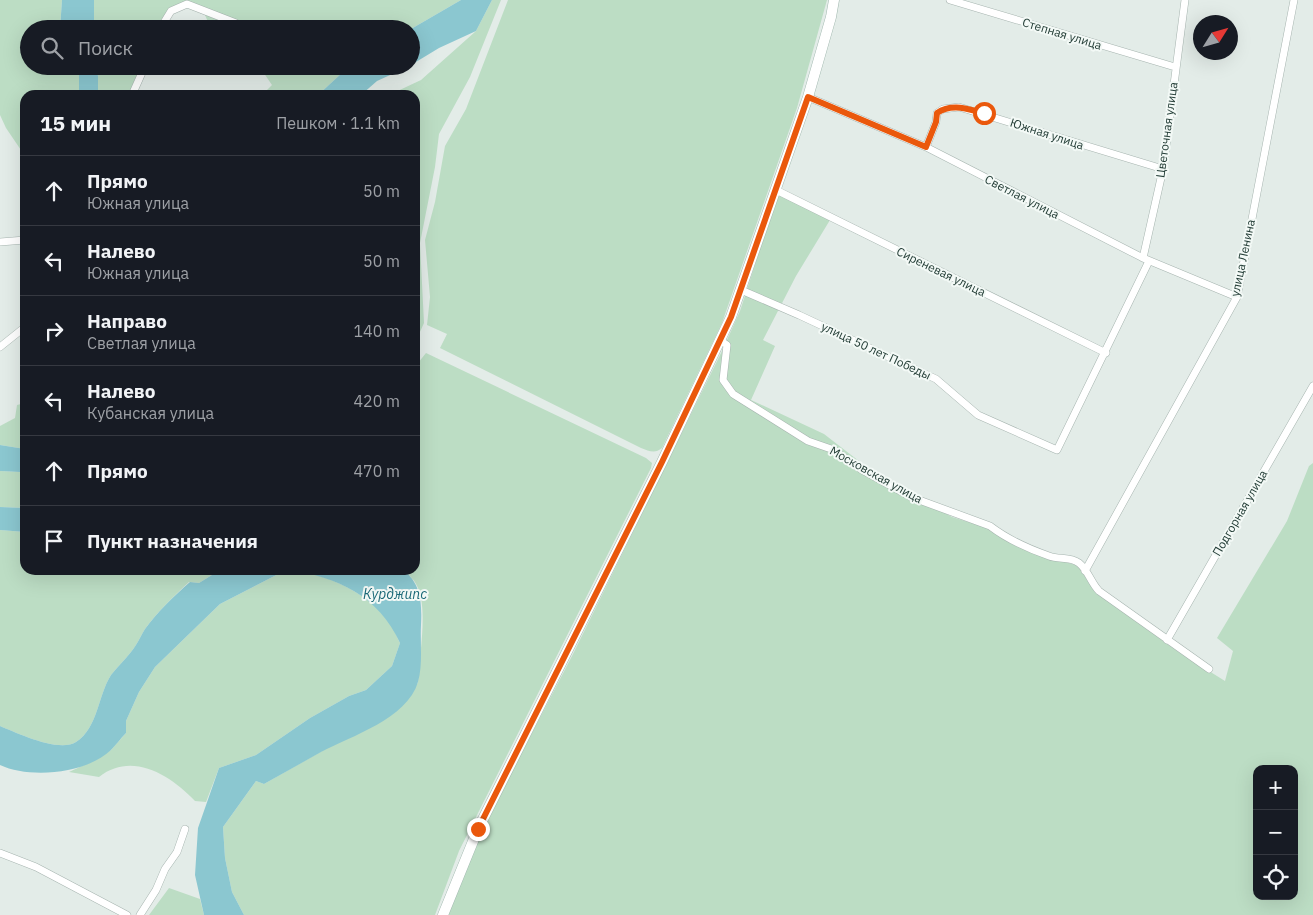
<!DOCTYPE html>
<html lang="ru">
<meta charset="utf-8">
<style>
:root{--surface:#171b24;--page:#242831;--text:#f1f3f6;--muted:#9ea1a6;--line:#363941}
body{margin:0;font-family:"IBM Plex Sans",sans-serif;background:var(--page);color:var(--text)}
.controls{position:absolute;right:15px;bottom:15px;display:grid;overflow:hidden;border-radius:10px;box-shadow:0 5px 20px #0002}
.controls button{width:45px;height:45px;display:grid;place-items:center;padding:0;border:0;border-bottom:1px solid var(--line);background:var(--surface);color:var(--text);font:25px sans-serif}
.compass{position:absolute;left:1193px;top:15px;width:45px;height:45px;border-radius:50%;background:var(--surface);box-shadow:0 5px 20px #0002;rotate:53deg}
.stop{position:absolute;width:15px;height:15px;margin:-11px;border:4px solid #ea580c;border-radius:50%;background:#fff}
.stop.end{background:#ea580c;border-color:#fff;box-shadow:0 1px 5px #0008}
.list{margin:0;padding:0;list-style:none}
h2{display:flex;justify-content:space-between;align-items:center;height:65px;margin:0;padding:0 20px;font-size:21px}
h2 small{font-size:16px;font-weight:400;color:var(--muted)}
.list li{display:grid;grid-template-columns:32px 1fr auto;gap:15px;align-items:center;box-sizing:border-box;height:70px;padding:0 20px;border-top:1px solid var(--line)}
.list b{display:block;font-size:19px;white-space:nowrap}
.list p{margin:0;font-size:16px;white-space:nowrap;color:var(--muted)}
.list em{font-size:16px;font-style:normal;color:var(--muted)}
.icon{flex:none;width:28px;height:28px;fill:none;stroke:currentColor;stroke-width:2;stroke-linecap:round;stroke-linejoin:round}
.map{position:relative;flex:none;width:1313px;height:915px;overflow:hidden}
.search{position:absolute;background:var(--surface);box-shadow:0 5px 20px #0002;left:20px;top:20px;width:400px;height:55px;display:flex;align-items:center;gap:12px;box-sizing:border-box;padding:0 18px;border-radius:28px;color:var(--muted);font-size:19px}
.panel{position:absolute;background:var(--surface);box-shadow:0 5px 20px #0002;left:20px;top:90px;width:400px;height:485px;border-radius:15px}
.map>svg:first-child{display:block}
.green{fill:#bcddc4;fill-rule:evenodd}
.water{fill:#8bc7d0}
.lines{fill:none;stroke-linecap:round;stroke-linejoin:round}
.minor-casing{stroke:#a6b4af;stroke-width:8}
.secondary-casing{stroke:#a1b8af;stroke-width:11}
.minor{stroke:#fff;stroke-width:7}
.secondary{stroke:#fff;stroke-width:10}
.route{stroke:#ea580c;stroke-width:6}
.labels{text-anchor:middle;stroke-width:4;stroke-linejoin:round;paint-order:stroke}
.street-label{font-size:12px;fill:#233d36;stroke:#f3f9f6}
.water-label{font-size:14px;font-style:italic;fill:#1d6b79;stroke:#f3f9f6}
</style>
<div class="map">
<svg width="1313" height="915" viewBox="0 0 1313 915">
<rect width="100%" height="100%" fill="#e3ece8"/>
<!-- green -->
<path class="green" d="M0,0H62L60,29H29V66H79V95H25V156L6,128L0,115Z
M94,0H461L411,29H211L205,15L187,2C172,6 162,15 157,29H94Z
M492,0H501L470,77L439,134L435,167L420,243L424,323L415,343V95H389L421,80L476,31Z
M508,0H827L797,108L722,323L662,448C655,454 649,451 641,448L440,348L447,334L427,325L430,297L425,240L435,202L445,146L466,109Z
M95,66H141L128,95H98V76Z
M259,66H346L343,72L318,95H257L264,93L272,85Z
M778,194L830,220L796,276L763,340L775,346L751,400L824,434L877,475L952,517L991,529L1012,544L1078,566L1095,592L1180,653L1225,681L1233,651L1217,638L1287,521L1309,466L1313,463V915H448L474,845L572,656L722,351L740,311ZM1257,769H1294V896H1257Z
M426,353L646,458L652,463L651,468L459,851L435,915H244L232,892L225,858L223,827L256,781L264,784L322,751L418,683C419,657 428,611 418,588C415,580 409,575 403,570H415V363H418Z
M25,403V449L0,445V426L15,418L17,405Z
M25,470V508L0,507V471L20,472Z
M0,530L25,532V570H220L199,583L189,582C173,597 158,611 145,629C140,637 137,645 131,652C125,660 117,667 111,675C98,695 98,728 76,742C59,753 17,733 0,726Z
M286,570C324,572 365,591 389,621C394,627 396,636 400,643L392,666L366,690L349,696L310,718L256,755L219,768L206,802L195,801C170,775 132,751 99,777L69,772L95,760L111,750L126,733V721L139,692L155,667L220,604Z
M169,888L200,899L204,915H149Z"/>
<!-- water -->
<path class="water" d="M62,0H94V29H60Z
M461,0H492L476,31L439,48L411,65V29Z
M79,66H95L98,76V95H79Z
M346,66H410L377,81L361,95H318L343,72Z
M0,445L25,449V470L20,472L0,471Z
M0,507L25,508V532L0,530Z
M220,570H286L220,604L155,667L139,692L126,721V733C120,739 116,745 111,750C86,774 30,779 0,765V726C17,733 59,753 76,742C98,728 98,695 111,675C117,667 125,660 131,652C137,645 140,637 145,629C158,611 173,597 190,582L199,583Z
M289,570H403C421,583 422,603 421,625C420,642 423,665 418,682C407,719 351,736 321,752C302,763 283,773 264,784L256,781L223,827L225,858L232,892L244,915H204L195,875L198,828L219,768L256,755L310,718L349,696L366,690L392,666L400,643C379,596 337,577 289,570Z"/>
<g class="lines">
<defs>
<path id="minor" d="M950,0L1175,67
M160,29L171,11L187,4L236,23
M132,95L145,66
M808,97L926,147L1143,258L1237,297
M926,147L936,122L937,113L943,109L959,107L1163,169
M776,190L1106,353
M0,242L25,240
M1143,258L1163,169L1185,0
M741,290L799,315L936,379L978,415L1057,450L1149,261
M720,340L727,345L723,380L733,394L808,441L834,450L862,470L911,497L990,526C1007,539 1029,549 1049,556C1059,560 1070,556 1079,563C1088,570 1091,583 1099,591L1209,669
M0,347L25,327
M1085,571L1237,297L1294,0
M1167,640L1313,386
M0,853L36,867L127,915
M140,915L156,890L165,869L177,852L185,829"/>
<path id="secondary" d="M443,915L478,829L662,462L731,317L808,97L831,17L834,0"/>
</defs>
<!-- minor casing -->
<use href="#minor" class="minor-casing"/>
<!-- secondary casing -->
<use href="#secondary" class="secondary-casing"/>
<!-- minor -->
<use href="#minor" class="minor"/>
<!-- secondary -->
<use href="#secondary" class="secondary"/>
</g>
<g class="lines">
<!-- route -->
<path class="route" d="M478,829L662,462L731,317L808,97L926,147L936,122L937,113C952,103 967,109 984,113"/>
</g>
<g class="labels">
<!-- street labels -->
<g class="street-label">
<text transform="translate(1062 34) rotate(17)" y="4">Степная улица</text>
<text transform="translate(1167 130) rotate(-82)" y="4">Цветочная улица</text>
<text transform="translate(1047 134) rotate(18)" y="4">Южная улица</text>
<text transform="translate(1022 197) rotate(27)" y="4">Светлая улица</text>
<text transform="translate(1243 258) rotate(-78)" y="4">улица Ленина</text>
<text transform="translate(941 272) rotate(26)" y="4">Сиреневая улица</text>
<text transform="translate(876 351) rotate(25)" y="4">улица 50 лет Победы</text>
<text transform="translate(876 475) rotate(29)" y="4">Московская улица</text>
<text transform="translate(1240 513) rotate(-60)" y="4">Подгорная улица</text>
</g>
<!-- water labels -->
<g class="water-label">
<text x="395" y="599">Курджипс</text>
</g>
</g>
</svg>
<div class="controls">
<button>+</button>
<button>−</button>
<button><svg class="icon" aria-label="locate" viewBox="0 0 24 24"><circle cx="12" cy="12" r="6"/><path d="M12 2v4M12 18v4M2 12h4M18 12h4"/></svg></button>
</div>
<svg class="compass" viewBox="-18 -18 36 36"><path d="M0-13l5 13h-10z" fill="#e53935"/><path d="M0 13l5-13h-10z" fill="#9ea1a6"/></svg>
<div class="stop" style="left:984px;top:113px"></div>
<div class="stop end" style="left:478px;top:829px"></div>
<div class="search"><svg class="icon" aria-label="search" viewBox="0 0 24 24"><circle cx="10" cy="10" r="6"/><path d="M15 15l6 6"/></svg>Поиск</div>
<section class="panel">
<h2>15 мин<small>Пешком · 1.1 km</small></h2>
<ul class="list">
<li><svg class="icon" aria-label="ahead" viewBox="0 0 24 24"><path d="M12 20V5M6 11l6-6 6 6"/></svg><div><b>Прямо</b><p>Южная улица</p></div><em>50 m</em></li>
<li><svg class="icon" aria-label="left" viewBox="0 0 24 24"><path d="M17 20v-9H6M10 6l-5 5 5 5"/></svg><div><b>Налево</b><p>Южная улица</p></div><em>50 m</em></li>
<li><svg class="icon" aria-label="right" viewBox="0 0 24 24"><path d="M7 20v-9h11M14 6l5 5-5 5"/></svg><div><b>Направо</b><p>Светлая улица</p></div><em>140 m</em></li>
<li><svg class="icon" aria-label="left" viewBox="0 0 24 24"><path d="M17 20v-9H6M10 6l-5 5 5 5"/></svg><div><b>Налево</b><p>Кубанская улица</p></div><em>420 m</em></li>
<li><svg class="icon" aria-label="ahead" viewBox="0 0 24 24"><path d="M12 20V5M6 11l6-6 6 6"/></svg><div><b>Прямо</b></div><em>470 m</em></li>
<li><svg class="icon" aria-label="arrive" viewBox="0 0 24 24"><path d="M6 21V4h12l-3 4 3 4H6"/></svg><div><b>Пункт назначения</b></div></li>
</ul>
</section>
</div>
